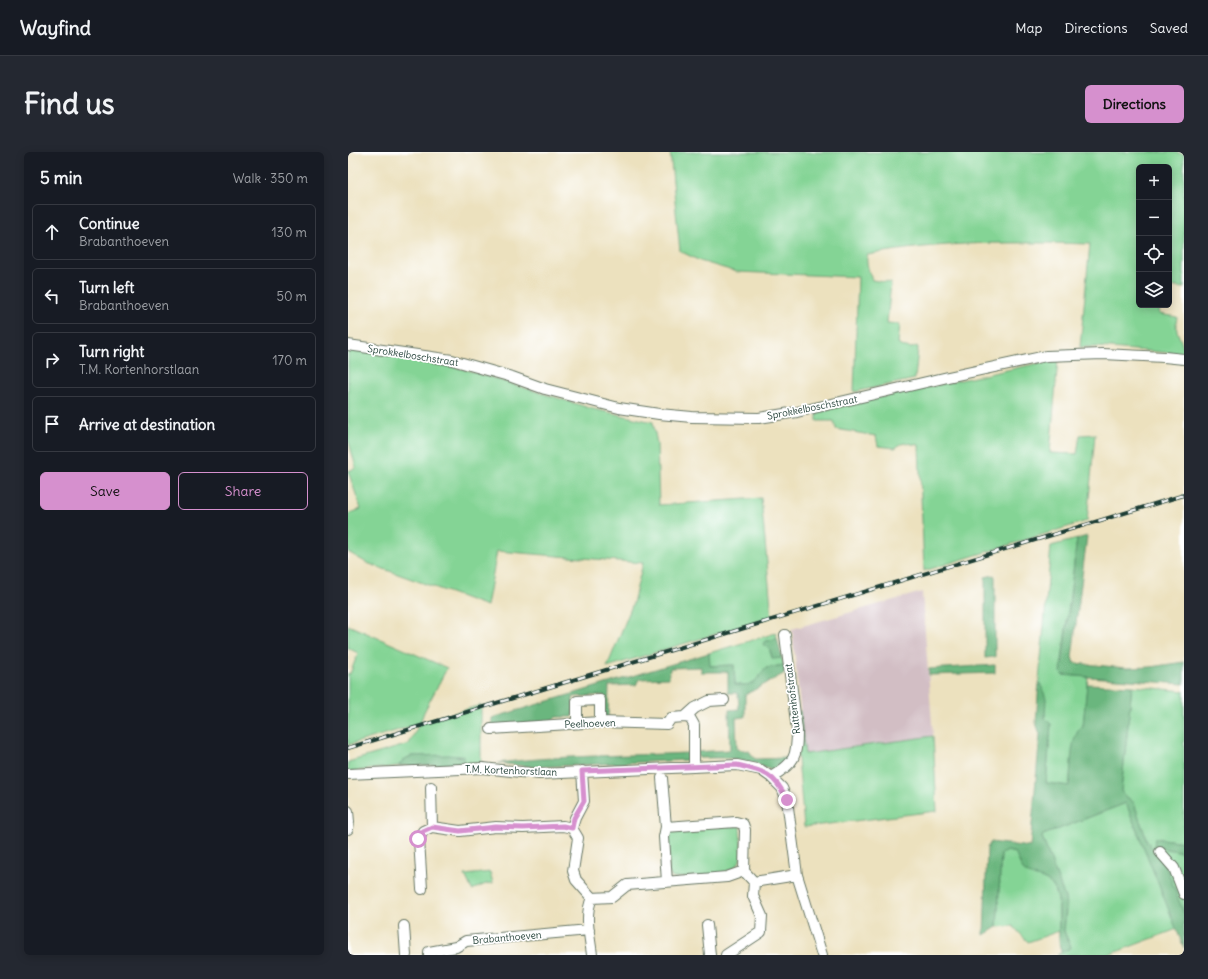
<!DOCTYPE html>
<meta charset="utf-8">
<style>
:root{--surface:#171b24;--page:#242831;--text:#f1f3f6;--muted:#9ea1a6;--line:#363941;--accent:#d690ce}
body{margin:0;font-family:Delius,sans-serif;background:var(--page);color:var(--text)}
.controls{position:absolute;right:12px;top:12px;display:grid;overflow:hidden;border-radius:6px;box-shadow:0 2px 10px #0003}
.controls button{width:36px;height:36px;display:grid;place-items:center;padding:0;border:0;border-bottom:1px solid var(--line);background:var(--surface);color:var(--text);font:20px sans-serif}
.stop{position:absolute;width:12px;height:12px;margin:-9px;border:3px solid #d690ce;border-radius:50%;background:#fff}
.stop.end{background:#d690ce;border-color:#fff;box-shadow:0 1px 4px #0008}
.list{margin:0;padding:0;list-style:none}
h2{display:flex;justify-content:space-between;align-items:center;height:52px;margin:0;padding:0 16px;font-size:17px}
h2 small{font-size:13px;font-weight:400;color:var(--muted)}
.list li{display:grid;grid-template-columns:26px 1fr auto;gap:12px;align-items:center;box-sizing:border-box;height:56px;margin:0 8px 8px;padding:0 8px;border:1px solid var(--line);border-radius:6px}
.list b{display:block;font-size:15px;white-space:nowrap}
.list p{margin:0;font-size:13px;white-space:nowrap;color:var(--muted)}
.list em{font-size:13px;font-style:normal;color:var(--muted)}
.actions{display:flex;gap:8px;padding:12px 16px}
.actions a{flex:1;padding:9px 0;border:1px solid var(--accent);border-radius:6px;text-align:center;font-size:14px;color:var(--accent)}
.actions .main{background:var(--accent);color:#111}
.icon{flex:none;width:22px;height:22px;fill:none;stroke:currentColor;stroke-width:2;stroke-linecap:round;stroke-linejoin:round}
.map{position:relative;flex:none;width:836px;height:803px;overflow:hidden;border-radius:6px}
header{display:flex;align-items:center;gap:24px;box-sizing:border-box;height:56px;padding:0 20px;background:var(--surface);border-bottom:1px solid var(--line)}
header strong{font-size:19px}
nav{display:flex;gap:22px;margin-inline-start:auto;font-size:14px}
.intro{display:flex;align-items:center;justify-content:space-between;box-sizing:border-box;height:96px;padding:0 24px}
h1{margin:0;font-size:28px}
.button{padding:10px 18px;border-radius:6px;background:var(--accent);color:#111;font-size:14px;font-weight:700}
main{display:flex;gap:24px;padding:0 24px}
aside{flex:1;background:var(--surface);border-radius:6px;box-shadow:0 2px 10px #0003}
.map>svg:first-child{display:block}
.industrial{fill:#d2bec4}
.green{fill:#84d495;stroke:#528864}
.forest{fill:#6bb67e;stroke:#457a59}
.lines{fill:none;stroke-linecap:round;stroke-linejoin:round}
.minor-casing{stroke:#677664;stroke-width:12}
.minor{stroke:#fff;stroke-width:10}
.rail-casing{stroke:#1f3d34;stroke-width:4}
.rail{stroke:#fff;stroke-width:2.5;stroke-dasharray:8;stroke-linecap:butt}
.route{stroke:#d690ce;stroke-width:5}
.labels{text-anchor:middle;stroke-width:3.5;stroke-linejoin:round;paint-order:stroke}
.street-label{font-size:10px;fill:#1f3d34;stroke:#fff}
</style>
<header>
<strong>Wayfind</strong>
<nav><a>Map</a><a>Directions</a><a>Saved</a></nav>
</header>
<div class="intro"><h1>Find us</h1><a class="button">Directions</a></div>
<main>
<aside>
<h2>5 min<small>Walk · 350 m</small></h2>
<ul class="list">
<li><svg class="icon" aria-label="ahead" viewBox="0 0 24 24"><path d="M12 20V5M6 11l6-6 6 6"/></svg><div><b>Continue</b><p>Brabanthoeven</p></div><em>130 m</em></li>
<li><svg class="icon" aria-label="left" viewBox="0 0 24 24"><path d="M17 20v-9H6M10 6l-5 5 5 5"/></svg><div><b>Turn left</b><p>Brabanthoeven</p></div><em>50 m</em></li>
<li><svg class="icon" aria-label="right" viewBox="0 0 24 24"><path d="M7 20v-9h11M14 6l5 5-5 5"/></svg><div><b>Turn right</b><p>T.M. Kortenhorstlaan</p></div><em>170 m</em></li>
<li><svg class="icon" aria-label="arrive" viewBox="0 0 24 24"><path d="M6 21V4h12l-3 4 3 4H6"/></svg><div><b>Arrive at destination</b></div></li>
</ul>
<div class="actions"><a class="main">Save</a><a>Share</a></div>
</aside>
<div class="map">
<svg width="836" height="803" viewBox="0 0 836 803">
<rect width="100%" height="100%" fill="#fff"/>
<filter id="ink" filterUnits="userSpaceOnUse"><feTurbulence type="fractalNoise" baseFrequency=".025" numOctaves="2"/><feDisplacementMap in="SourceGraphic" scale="8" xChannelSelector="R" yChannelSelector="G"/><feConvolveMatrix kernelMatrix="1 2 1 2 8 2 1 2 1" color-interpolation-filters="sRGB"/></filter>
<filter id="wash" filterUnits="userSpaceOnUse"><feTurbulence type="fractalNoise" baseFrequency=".012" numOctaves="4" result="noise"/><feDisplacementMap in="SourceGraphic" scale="16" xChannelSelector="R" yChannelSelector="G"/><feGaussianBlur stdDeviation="0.9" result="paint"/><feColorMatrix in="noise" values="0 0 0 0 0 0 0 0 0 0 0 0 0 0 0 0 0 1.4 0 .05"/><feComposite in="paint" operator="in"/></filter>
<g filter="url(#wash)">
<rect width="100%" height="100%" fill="#ece1be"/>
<!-- industrial -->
<path class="industrial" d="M574,440L585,584L457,602L444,477Z"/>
<!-- green -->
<path class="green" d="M322,0H825L836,2V136L821,134V15H791V153H812L811,162L829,165C825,181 836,188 836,202L750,195H732L742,92C668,90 593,89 519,103C518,112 521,120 524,128L543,131L539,171L552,172L550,191L552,194L564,196L569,194L570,196L567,227L506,240L510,125L389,120L352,109L332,99Z
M0,196L112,216L245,257L305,270L309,292L311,353L413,346L424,465L259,515L285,451L295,411L149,399L139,454L19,411L0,400V362L13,357L0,319L8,316L1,290H0Z
M710,207L702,301L729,302L732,283L747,282L739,369L576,419L571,293L558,291L553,292L547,296L530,294L528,284L488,277L486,269H469V259Z
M729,387L713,516L716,523L740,525L735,574C723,581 723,620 721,634L698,631L703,572L697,566L691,529L703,394Z
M0,473L99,516L76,560L72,571L133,553V611L116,612V604H63L57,607L50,614L0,620V610L61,592L71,572L0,593V521L2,522L10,501L0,496Z
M428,481L429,486L416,490L421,496L424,506H434L436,513L418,516C406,531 407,534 387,533L386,513L361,514V501Z
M784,534L836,539V690L807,686L806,695L836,700V762L815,708L806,699L799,689L786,651C782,646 776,645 773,639Z
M452,559L457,602L585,584L589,659L456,675L446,560Z
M778,651L829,777L760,803H709L723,795L716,779L718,759L717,746L694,685L695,683Z
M321,674H392C392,683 395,699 392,708C388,725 339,725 324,726L321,721Z
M659,699L667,701C670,706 672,713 675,717C683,727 700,724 706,736C713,748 710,766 711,779L680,790L665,774L649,775L653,701Z
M142,720L145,731L138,732L124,738L117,723Z"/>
<!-- forest -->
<path class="forest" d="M739,384L724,505L726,511L778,516L802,515L836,510V532L715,523L713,521L729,387Z
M646,423L647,425V505L637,506V425Z
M429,486L434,506L425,507L421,496L415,492L416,490Z
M361,501L362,514L386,513L387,533C407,534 406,530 418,516L436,513L437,521L397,543V565L388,566L389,597L401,599L407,607L439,606L432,618C417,619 413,612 399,609C383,605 367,606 351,606L347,600L382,598L381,558L391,557L390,541H380V520H353V515L322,516L321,526L291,527L288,533L261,534L260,565H256V543L225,545V565H208L205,569L144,575V566Z
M647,513V521L581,523V517Z
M691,529L698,546L697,566L703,572L698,631L721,634C724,619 721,582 735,574L739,532L784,534L773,639C776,645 782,646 786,651L799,689L806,699L815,708L836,762V796L778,651L695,683L694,685L717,746L718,753L716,779L723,796L713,800C707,781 716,753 706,736C700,724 683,727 675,718C672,713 670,706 667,701L659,699L653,702L649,775L636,783L639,696L643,690L682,695L692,582L688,571Z
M340,601V608L186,615L150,611C212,603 277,604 340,601Z
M100,603L116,605V612L50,614L57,607L63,604Z
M807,686L836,690V700L806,695Z"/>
</g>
<g filter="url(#ink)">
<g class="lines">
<defs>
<path id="minor" d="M0,193L104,208L164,225L197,237L271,256L311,262L344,265L411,266L449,260L600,225L698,204L755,202L816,205L836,207
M337,565L342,566L346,573V615
M229,571V549L252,548V570
M143,577L252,570L319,572L323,566L337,565L347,556L361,549L376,548
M234,619L236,649L227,666L224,676L230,686L225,719L228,728L244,746L264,745L279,733L379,725L396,719L406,730L449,723
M0,622L135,616L191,622L389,613L413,618L423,625L434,636L439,648L449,723L474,803
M423,625C447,611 449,605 449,578L437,483
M314,626L318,675L316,685L319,730
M83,635L84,675
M0,659L1,670L0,677
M318,675L388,670L395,672L397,678L396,719
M812,700L826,716L836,742
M74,737L71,687L75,679L84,675L112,679L148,675L175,676L215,674L224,676
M244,746C236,763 242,785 244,803
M359,773L362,803
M56,774L58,803
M81,803V800L108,795L118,789L241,778
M378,803L413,780L414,764L405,744L406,730"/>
</defs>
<!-- minor casing -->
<use href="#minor" class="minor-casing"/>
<!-- minor -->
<use href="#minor" class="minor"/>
<defs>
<path id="rail" d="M0,596L836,343"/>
</defs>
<!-- rail casing -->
<use href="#rail" class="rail-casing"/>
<!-- rail -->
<use href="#rail" class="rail"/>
</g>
</g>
<g class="lines" filter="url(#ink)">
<!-- route -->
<path class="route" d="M70,687L75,679L84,675L112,679L148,675L175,676L215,674L224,676L226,666L236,649L234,619L389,613C415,619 427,621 439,648"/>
</g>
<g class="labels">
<!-- street labels -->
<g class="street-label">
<text transform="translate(65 203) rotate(9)" y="4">Sprokkelboschstraat</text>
<text transform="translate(464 255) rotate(-11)" y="4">Sprokkelboschstraat</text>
<text transform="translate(444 547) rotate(-97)" y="4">Ruttenhofstraat</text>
<text transform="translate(242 571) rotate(-2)" y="4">Peelhoeven</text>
<text transform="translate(163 618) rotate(2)" y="4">T.M. Kortenhorstlaan</text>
<text transform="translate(159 785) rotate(-5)" y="4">Brabanthoeven</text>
</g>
</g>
</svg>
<div class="controls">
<button>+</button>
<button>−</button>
<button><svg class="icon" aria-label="locate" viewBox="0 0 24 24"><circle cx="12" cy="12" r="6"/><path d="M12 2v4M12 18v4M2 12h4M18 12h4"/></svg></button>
<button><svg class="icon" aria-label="layers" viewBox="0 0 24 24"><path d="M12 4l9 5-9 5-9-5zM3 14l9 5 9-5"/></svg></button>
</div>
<div class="stop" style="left:70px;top:687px"></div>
<div class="stop end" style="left:439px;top:648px"></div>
</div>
</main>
